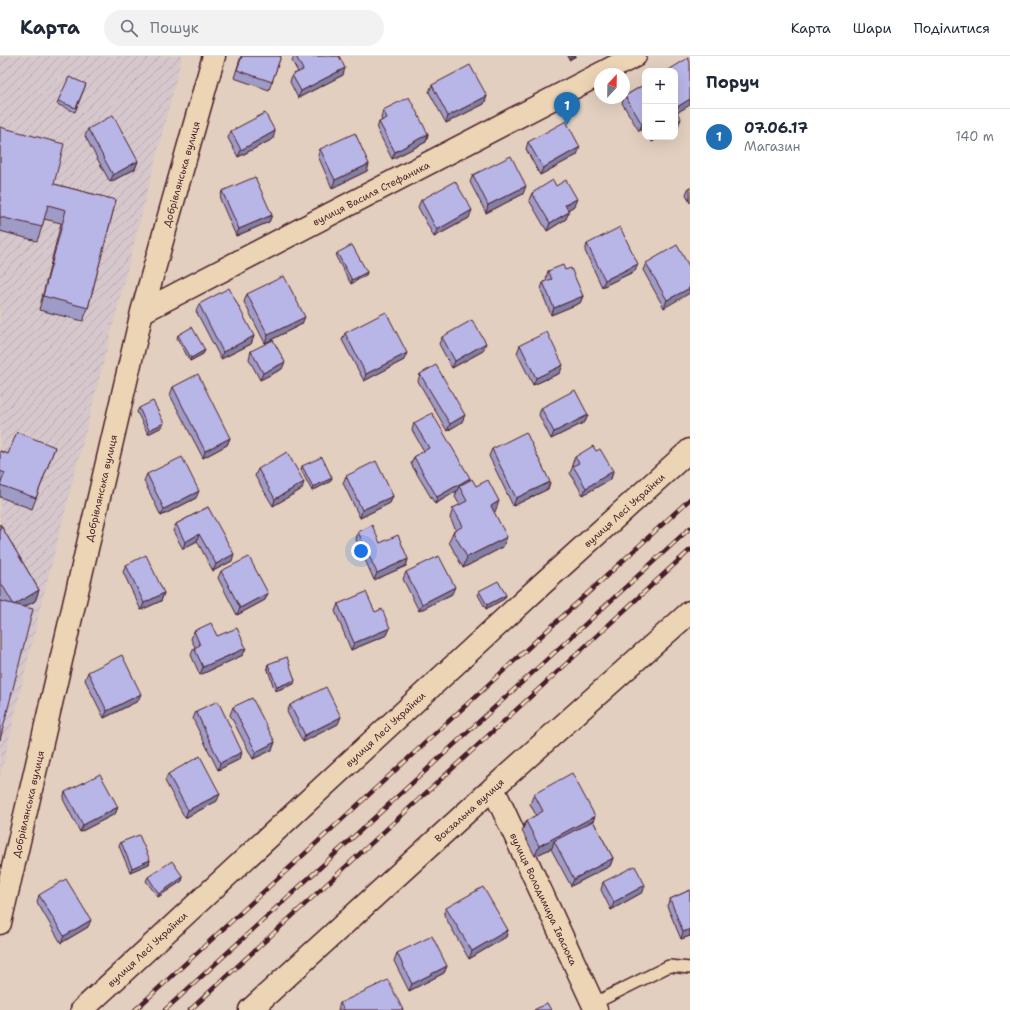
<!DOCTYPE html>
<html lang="uk">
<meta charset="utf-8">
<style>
:root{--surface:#fff;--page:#f2f2f3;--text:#1f2937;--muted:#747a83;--line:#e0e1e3;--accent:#1f6fb2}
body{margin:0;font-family:"Shantell Sans",sans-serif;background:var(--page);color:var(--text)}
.controls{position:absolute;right:12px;top:12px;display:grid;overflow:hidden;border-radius:8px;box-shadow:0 4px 16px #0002}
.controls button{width:36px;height:36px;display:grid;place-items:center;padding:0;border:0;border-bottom:1px solid var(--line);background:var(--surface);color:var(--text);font:20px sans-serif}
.compass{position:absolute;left:594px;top:12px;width:36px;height:36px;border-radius:50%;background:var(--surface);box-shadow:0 4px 16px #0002;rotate:22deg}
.you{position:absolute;left:361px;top:495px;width:14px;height:14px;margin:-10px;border:3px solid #fff;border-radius:50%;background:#1a73e8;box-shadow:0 0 0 6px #1a73e833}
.badge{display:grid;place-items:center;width:26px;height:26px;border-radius:50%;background:var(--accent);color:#fff;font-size:13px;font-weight:700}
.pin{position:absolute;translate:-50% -33px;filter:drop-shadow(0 1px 2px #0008)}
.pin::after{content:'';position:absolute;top:21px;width:14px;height:12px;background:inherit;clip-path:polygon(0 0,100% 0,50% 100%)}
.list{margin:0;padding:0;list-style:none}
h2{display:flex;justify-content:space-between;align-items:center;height:52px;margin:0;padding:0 16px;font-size:17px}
h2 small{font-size:13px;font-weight:400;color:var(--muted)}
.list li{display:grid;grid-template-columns:26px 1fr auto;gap:12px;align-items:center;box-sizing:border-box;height:56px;padding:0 16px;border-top:1px solid var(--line)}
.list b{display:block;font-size:15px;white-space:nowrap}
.list p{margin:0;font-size:13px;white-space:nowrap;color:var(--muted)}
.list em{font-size:13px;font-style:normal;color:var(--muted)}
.icon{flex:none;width:22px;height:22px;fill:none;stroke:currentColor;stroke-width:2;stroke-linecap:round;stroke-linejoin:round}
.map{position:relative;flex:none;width:690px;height:954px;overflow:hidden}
header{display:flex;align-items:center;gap:24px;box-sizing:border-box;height:56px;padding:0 20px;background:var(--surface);border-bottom:1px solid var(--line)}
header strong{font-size:19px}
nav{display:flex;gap:22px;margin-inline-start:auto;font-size:14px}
.search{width:280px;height:36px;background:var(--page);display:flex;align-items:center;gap:10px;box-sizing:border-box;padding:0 14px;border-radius:22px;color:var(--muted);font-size:15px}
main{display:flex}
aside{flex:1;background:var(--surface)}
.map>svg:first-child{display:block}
.industrial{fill:url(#industrial-furrows)}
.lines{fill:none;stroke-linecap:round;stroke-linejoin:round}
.service-casing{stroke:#4a1f2b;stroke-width:14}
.minor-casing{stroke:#4a1f2b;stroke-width:25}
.tertiary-casing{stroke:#4a1f2b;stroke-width:25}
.service{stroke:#ecd5b5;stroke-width:11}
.minor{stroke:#ecd5b5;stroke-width:22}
.tertiary{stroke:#ecd5b5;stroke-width:22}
.rail-casing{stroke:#4a1f2b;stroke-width:4.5}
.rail{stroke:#ecd5b5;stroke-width:3;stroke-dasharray:9;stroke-linecap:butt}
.wall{fill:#9e9cc7;stroke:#4a1f2b}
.shaded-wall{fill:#817fa2;stroke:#4a1f2b}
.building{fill:#b8b5e7;stroke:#4a1f2b}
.labels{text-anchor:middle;stroke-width:3.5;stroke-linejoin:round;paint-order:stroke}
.street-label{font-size:10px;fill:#4a1f2b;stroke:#ecd5b5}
</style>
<header>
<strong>Карта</strong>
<div class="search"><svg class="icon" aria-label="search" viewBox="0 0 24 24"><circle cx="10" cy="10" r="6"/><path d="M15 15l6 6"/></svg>Пошук</div>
<nav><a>Карта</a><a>Шари</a><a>Поділитися</a></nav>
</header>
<main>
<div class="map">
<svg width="690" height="954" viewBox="0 0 690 954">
<defs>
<pattern id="industrial-furrows" width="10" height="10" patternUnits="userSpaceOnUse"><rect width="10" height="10" fill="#d5c7cb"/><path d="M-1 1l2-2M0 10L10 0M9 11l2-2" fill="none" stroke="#b8aaae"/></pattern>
</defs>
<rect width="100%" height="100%" fill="#e2cfbf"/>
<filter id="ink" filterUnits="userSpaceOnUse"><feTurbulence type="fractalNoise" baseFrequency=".025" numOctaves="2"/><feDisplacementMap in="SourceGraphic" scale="8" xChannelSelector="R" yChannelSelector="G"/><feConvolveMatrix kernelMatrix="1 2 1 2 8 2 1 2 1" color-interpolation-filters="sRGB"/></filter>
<g filter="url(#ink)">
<!-- industrial -->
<path class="industrial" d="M0,0H182L41,549L0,721Z"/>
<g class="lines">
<defs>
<path id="service" d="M593,948L669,910L690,912"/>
<path id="minor" d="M600,18L635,0
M142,256L600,18
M493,732L596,954
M0,867L142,256L214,0
M82,954L541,529L690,394"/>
<path id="tertiary" d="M250,954L493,732L690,556"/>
</defs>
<!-- service casing -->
<use href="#service" class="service-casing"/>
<!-- minor casing -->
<use href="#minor" class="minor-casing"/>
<!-- tertiary casing -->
<use href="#tertiary" class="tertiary-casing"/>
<!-- service -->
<use href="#service" class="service"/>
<!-- minor -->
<use href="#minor" class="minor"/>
<!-- tertiary -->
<use href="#tertiary" class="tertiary"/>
<defs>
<path id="rail" d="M135,954L690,443
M165,954L690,472
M190,954L690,494"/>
</defs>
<!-- rail casing -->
<use href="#rail" class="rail-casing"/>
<!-- rail -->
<use href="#rail" class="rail"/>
</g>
<!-- wall -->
<path class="wall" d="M241,0H281L269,34L234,22Z
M294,0H339L343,19L298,42L290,26L292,19L298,16L292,5Z
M568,0H576L569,4Z
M675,15L678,70L675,72Z
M86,28L75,56L57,48L58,45Z
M645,28V74L644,72L639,75L622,47L625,40Z
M432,29L487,40L484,48L446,67L429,36Z
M383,54L428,78L426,86L392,103L377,73L379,66L382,65L381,62Z
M0,71L54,128L116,144L88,252L83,265L39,254L61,167L44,163L42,171L37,185L0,175Z
M88,73L138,105L135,113L110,126L85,80Z
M231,75L273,83L238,101L228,82Z
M649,81H660L652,86Z
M528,86L577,99L540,119L526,93Z
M320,93L369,108L367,115L332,132L318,100Z
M473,119L523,138L486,157L470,126Z
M556,130L574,150L568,154L566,163L547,175L529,144L532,137Z
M689,131H690V147L686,138Z
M222,135L272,159L269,166L236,180L220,143Z
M421,144L469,162L434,181L418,151Z
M587,188L638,208L635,215L602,231L585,195Z
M337,197L367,216L366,219L351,228L336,201Z
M646,207L690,212L664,252L643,214Z
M565,214L583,240L580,247L551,259L541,234L543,226L547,225L546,222L548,215Z
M247,238L302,268L265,287L244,246Z
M199,248L254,280L251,288L221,303L196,255Z
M345,277L404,304L364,325L342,284Z
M178,279L205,294L203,298L190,305L177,282Z
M442,281L483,295L452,312L439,288Z
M520,289L560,317L533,329L517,297Z
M251,295L282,313L260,324L249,303Z
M420,318L462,366L447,375L418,325Z
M173,331L230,382L227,389L203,402L170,339Z
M139,352L162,371L148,378L137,356Z
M541,352L588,359L585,366L551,383L539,359Z
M414,367L469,425L476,430L495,456H494L503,491L463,512L449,486L453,476L456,474L450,462L453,452L460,449L455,441L457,435L435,448L411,408L414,401L424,395L412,374Z
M55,391L32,453L0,441V429L1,427H0V395L8,398Z
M492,393L550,426L548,433L513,450L489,400Z
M596,395L613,415L611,423L583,439L570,417L573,410L572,408L575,401Z
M302,410L331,425L312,435L301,414Z
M258,413L302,433L273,450L255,420Z
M147,418L196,442L161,460L144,425Z
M346,420L393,440L390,447L360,462L343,427Z
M208,451L232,505L213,515L197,485L183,493L173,475L176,468Z
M0,468L39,534L35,545L24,551L2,546L0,542Z
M358,476L380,487L408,503L406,510L374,524L356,483Z
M126,509L164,537L161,545L141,554L123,516Z
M221,515L268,537L265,544L237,559L218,522Z
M406,516L452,538L419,555L403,523Z
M479,535L506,539L504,543L486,553L478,539Z
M338,548L375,556L390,572L387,579L351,594L335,555Z
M194,575L217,580L243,599L200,619L191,599L194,592L195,591L191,583Z
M268,608L294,628L275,635L267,611Z
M88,616L138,645L104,662L85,624Z
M290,649L338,668L303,686L287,656Z
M233,651L275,686L272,694L253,703L230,659Z
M196,655L242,696L240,703L218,714L193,663Z
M168,718L217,745L185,762L165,725Z
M65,736L118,751L115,758L80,776L63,743Z
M534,738L595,760L593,765L613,802L610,810L571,830L551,793L552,792L535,800L522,775L526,765L536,759L530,748Z
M121,786L150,804L149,808L130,816L119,790Z
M148,821H183L182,825L158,841L146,825Z
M603,826L643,836L611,854L601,834Z
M690,834V880L681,883L667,850L670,843Z
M39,839L88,871L61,887L37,846Z
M446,852L508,874L506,881L469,903L444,859Z
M397,897L447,910L444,917L409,935L394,905Z
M340,947L403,954H338Z"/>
<!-- shaded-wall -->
<path class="shaded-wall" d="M571,0H576L569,4Z
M345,12L343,19L298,42L301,35Z
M487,40L484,48L446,67L448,60Z
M690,43V49L675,58L677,51Z
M681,63L678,70L675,72V66Z
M645,66V69L644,72L639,75L642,68Z
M275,75L273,83L238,101L241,94Z
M428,78L426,86L392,103L395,96Z
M654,81H660L652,86Z
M580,91L577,99L540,119L543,112Z
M138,105L135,113L110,126L113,119Z
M369,108L367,115L332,132L335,124Z
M526,130L523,138L486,157L488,149Z
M577,143L574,150L563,157L565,149Z
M472,154L469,162L434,181L437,174Z
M569,156L566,163L547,175L550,167Z
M272,159L269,166L236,180L239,173Z
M638,208L635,215L602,231L605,224Z
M367,216L366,219L351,228L352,224Z
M690,232V237L664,252L667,244Z
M583,240L580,247L551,259L554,252Z
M305,261L302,268L265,287L268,279Z
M254,280L251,288L221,303L223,296Z
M486,287L483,295L452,312L455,305Z
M205,294L203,298L190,305L191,302Z
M407,297L404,304L364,325L366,318Z
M285,306L282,313L260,324L263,317Z
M563,309L560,317L533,329L536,322Z
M465,359L462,366L447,375L450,368Z
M588,359L585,366L551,383L554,376Z
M164,367L162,371L148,378L149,374Z
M230,382L227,389L203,402L205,395Z
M613,415L611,423L583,439L586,432Z
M332,422L331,425L312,435L313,431Z
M470,422L467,430H459L457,435L435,448L437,441Z
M304,426L302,433L273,450L275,443Z
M550,426L548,433L513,450L516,442Z
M199,435L196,442L161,460L164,453Z
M393,440L390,447L360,462L362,454Z
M499,445L495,456L487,460L491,450Z
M199,478L197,485L183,493L185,486Z
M507,481L503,491L463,512L467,501Z
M234,498L232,505L213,515L216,508Z
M408,503L406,510L374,524L377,517Z
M455,531L452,538L419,555L422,548Z
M39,534L35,545L10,559L14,549Z
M164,537L161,545L141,554L144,547Z
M268,537L265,544L237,559L240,552Z
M506,539L504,543L486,553L487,549Z
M390,572L387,579L351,594L354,587Z
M246,592L243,599L200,619L203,611Z
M295,624L294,628L275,635L277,631Z
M141,638L138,645L104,662L107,655Z
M341,661L338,668L303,686L305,679Z
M275,686L272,694L253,703L256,696Z
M242,696L240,703L218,714L220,707Z
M220,738L217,745L185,762L188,754Z
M118,751L115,758L80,776L83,769Z
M595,760L591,770L554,785L552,792L535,800L539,790Z
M613,802L610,810L571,830L574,823Z
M150,804L149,808L130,816L132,812Z
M183,821L182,825L158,841L159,838Z
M645,829L643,836L611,854L614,846Z
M91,864L88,871L61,887L64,880Z
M690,873V880L681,883L683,876Z
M508,874L506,881L469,903L472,895Z
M447,910L444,917L409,935L412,928Z"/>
<!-- building -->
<path class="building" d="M242,0H281L272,26L237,14Z
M296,0H339L345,12L301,35L292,19L303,14Z
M688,2L690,6V43L677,51L675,48V15H667Z
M470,9L487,40L448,60L432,29Z
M69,21L86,28L76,52L58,45Z
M645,28V66L642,68L625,40Z
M409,41L428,78L395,96L379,66L387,62L383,54Z
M675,53L681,63L675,66Z
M265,57L275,75L241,94L231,75Z
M113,59L138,105L113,119L88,73Z
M566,65L580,91L543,112L528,86Z
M0,71L64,88L54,128L116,144L88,252L43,240L66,154L48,149L42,171L0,161Z
M355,77L369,108L335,124L320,93Z
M511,100L526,130L488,149L473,119Z
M255,121L272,159L239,173L222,135Z
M553,124L556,130L566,124L577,143L565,149L569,156L550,167L532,137Z
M455,125L472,154L437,174L421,144Z
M620,171L638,208L605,224L587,188Z
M352,189L367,216L352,224L337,197Z
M677,189L690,212V232L667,244L646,207Z
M563,209L565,214L571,212L583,240L554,252L543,226L552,223L548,215Z
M284,220L305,261L268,279L247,238Z
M229,232L254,280L223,296L199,248Z
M386,256L407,297L366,318L345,277Z
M472,264L486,287L455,305L442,281Z
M192,271L205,294L191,302L178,279Z
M547,276L563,309L536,322L520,289Z
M273,284L285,306L263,317L251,295Z
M436,309L465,359L450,368L420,318Z
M198,318L230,382L205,395L173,331Z
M575,334L588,359L554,376L541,352Z
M153,345L164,367L149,374L139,352Z
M432,357L470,422L437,441L414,401L429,392L414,367Z
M17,376L55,391L36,442L0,429L5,417L0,415V395L8,398Z
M526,376L550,426L516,442L492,393Z
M593,390L596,395L600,393L613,415L586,432L573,410L579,407L575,401Z
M287,396L304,426L275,443L258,413Z
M182,401L199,435L164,453L147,418Z
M322,401L332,422L313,431L302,410Z
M376,405L393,440L362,454L346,420Z
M472,423L476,430L488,424L499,445L491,450L507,481L467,501L453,476L463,470L453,452L467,445L459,430Z
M208,451L234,498L216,508L199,478L185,486L176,468Z
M0,468L39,534L14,549L0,525Z
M372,469L380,487L398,479L408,503L377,517L358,476Z
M146,499L164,537L144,547L126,509Z
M439,500L455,531L422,548L406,516Z
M249,501L268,537L240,552L221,515Z
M498,525L506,539L487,549L479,535Z
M366,536L375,556L382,553L390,572L354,587L338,548Z
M0,545L33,553L0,684Z
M211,567L217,580L237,572L246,592L203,611L194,592L200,589L194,575Z
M122,599L141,638L107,655L88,616Z
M287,601L295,624L277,631L268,608Z
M326,631L341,661L305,679L290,649Z
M252,642L275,686L256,696L233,651Z
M218,645L242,696L220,707L196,655Z
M200,700L220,738L188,754L168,718Z
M572,717L595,760L539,790L526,765L543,755L534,738Z
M100,718L118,751L83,769L65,736Z
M593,765L613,802L574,823L554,785Z
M139,779L150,804L132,812L121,786Z
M172,805L183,821L159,838L148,821Z
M635,810L645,829L614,846L603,826Z
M66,823L91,864L64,880L39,839Z
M483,831L508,874L472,895L446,852Z
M690,834V873L683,876L670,843Z
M432,880L447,910L412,928L397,897Z
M388,924L403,954H344L340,947Z
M547,947L551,954H534Z"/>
</g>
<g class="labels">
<!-- street labels -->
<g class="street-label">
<text transform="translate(181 118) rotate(-74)" y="4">Добрівлянська вулиця</text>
<text transform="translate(371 137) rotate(-27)" y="4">вулиця Василя Стефаника</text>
<text transform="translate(101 432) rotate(-77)" y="4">Добрівлянська вулиця</text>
<text transform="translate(624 454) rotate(-42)" y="4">вулиця Лесі Українки</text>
<text transform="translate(385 673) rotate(-43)" y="4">вулиця Лесі Українки</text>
<text transform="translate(28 748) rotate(-77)" y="4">Добрівлянська вулиця</text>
<text transform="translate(469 754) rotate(-42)" y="4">Вокзальна вулиця</text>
<text transform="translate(544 843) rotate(65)" y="4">вулиця Володимира Івасюка</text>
<text transform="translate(147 893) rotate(-43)" y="4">вулиця Лесі Українки</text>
</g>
</g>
</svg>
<div class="controls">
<button>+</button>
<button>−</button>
</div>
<svg class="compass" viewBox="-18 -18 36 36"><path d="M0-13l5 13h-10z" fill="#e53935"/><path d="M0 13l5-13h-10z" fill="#747a83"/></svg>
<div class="you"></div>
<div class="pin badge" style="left:567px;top:69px">1</div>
</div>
<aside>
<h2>Поруч<small></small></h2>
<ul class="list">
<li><span class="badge">1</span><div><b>07.06.17</b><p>Магазин</p></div><em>140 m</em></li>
</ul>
</aside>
</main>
